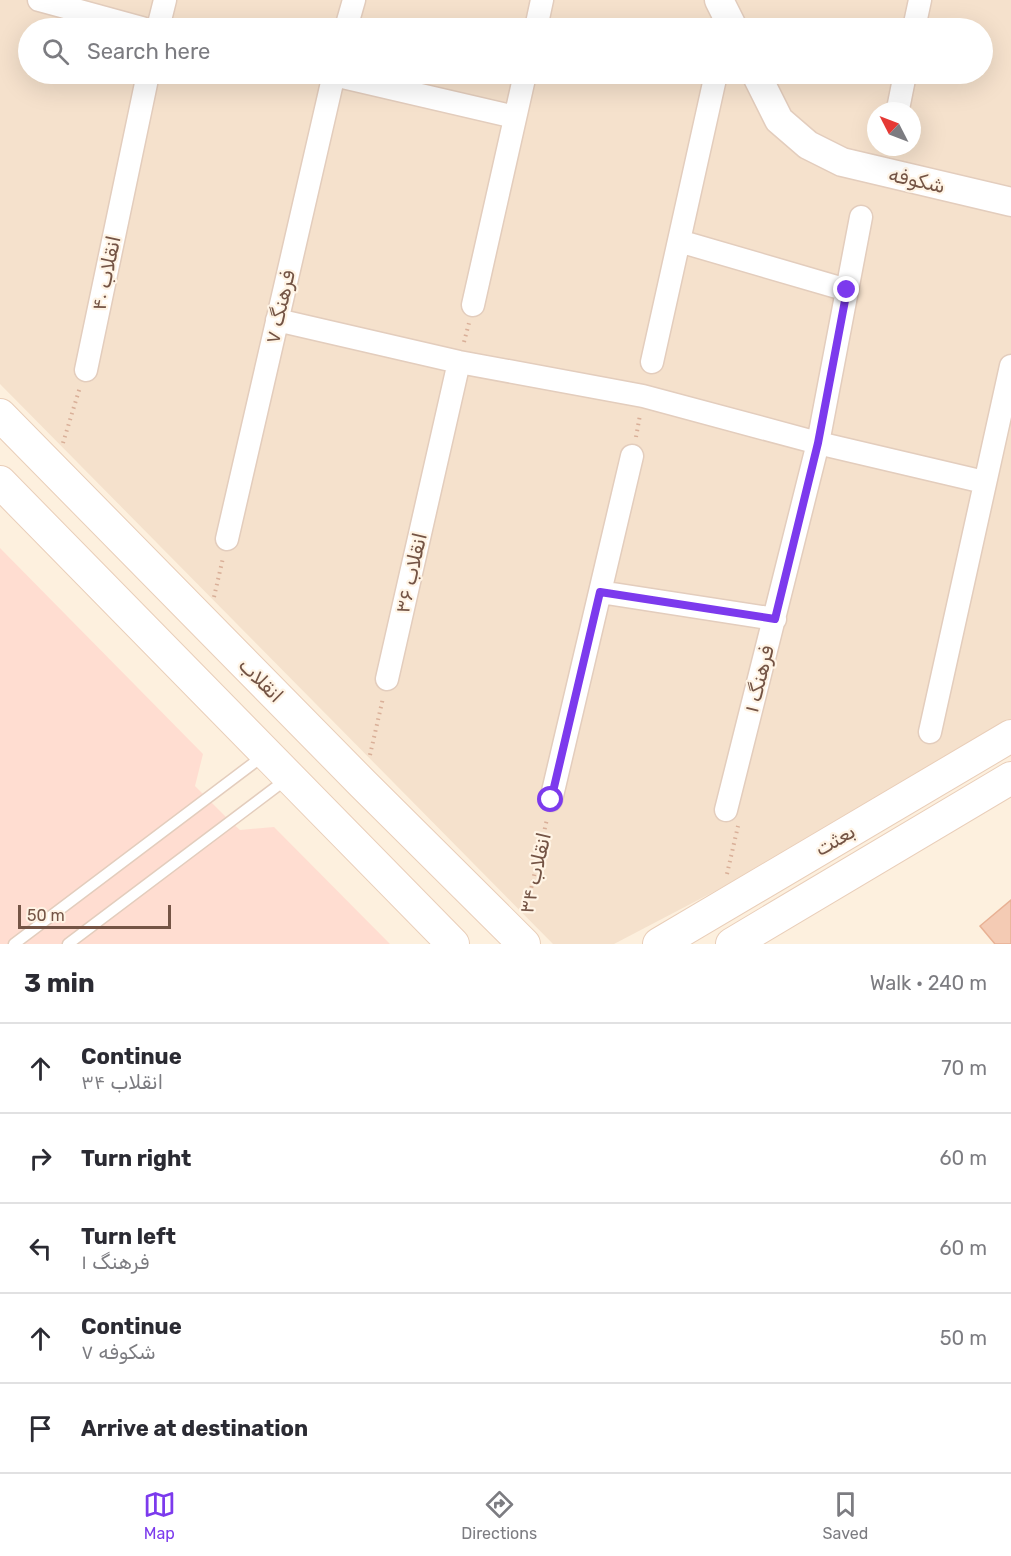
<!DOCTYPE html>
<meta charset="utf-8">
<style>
:root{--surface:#fff;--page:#f2f2f3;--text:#2b2b33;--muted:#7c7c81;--line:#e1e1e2;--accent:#7c3aed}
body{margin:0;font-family:Rubik,"Noto Sans Arabic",sans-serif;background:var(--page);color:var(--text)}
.compass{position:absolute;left:867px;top:102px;width:54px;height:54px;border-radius:50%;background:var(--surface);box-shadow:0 6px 24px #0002;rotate:312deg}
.scale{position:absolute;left:18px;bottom:15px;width:153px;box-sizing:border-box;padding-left:6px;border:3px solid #745445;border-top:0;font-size:16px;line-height:21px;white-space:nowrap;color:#745445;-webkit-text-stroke:4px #fff4e5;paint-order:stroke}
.stop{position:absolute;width:18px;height:18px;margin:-14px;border:4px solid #7c3aed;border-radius:50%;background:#fff}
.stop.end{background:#7c3aed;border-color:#fff;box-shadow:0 2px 6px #0008}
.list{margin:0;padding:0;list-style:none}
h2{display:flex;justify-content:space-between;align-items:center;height:78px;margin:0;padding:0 24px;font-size:26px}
h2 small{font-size:20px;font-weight:400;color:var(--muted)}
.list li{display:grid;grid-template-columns:39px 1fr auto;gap:18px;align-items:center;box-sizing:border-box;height:90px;padding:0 24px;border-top:2px solid var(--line)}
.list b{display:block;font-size:22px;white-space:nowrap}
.list p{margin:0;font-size:20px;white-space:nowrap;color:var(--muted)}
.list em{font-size:20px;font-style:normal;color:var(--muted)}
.icon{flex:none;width:33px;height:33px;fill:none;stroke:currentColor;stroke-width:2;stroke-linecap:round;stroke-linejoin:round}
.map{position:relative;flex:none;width:1011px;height:944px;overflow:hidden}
.search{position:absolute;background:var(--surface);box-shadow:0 6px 24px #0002;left:18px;right:18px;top:18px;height:66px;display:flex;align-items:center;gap:15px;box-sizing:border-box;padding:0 21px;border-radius:33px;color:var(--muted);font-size:22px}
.sheet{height:528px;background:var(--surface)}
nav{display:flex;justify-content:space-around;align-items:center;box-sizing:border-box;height:84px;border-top:2px solid var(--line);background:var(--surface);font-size:16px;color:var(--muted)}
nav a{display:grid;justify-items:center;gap:3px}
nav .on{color:var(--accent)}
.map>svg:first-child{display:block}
.residential{fill:#f5e1cc;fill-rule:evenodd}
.commercial{fill:#ffddd1}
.building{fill:#f4cbb4;stroke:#e8b194;stroke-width:1.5}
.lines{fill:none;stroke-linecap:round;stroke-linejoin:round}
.service-casing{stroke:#e3cdbd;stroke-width:13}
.minor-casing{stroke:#e3cdbd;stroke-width:25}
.tertiary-casing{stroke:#e3cdbd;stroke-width:31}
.secondary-casing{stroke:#e9ceb9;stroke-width:34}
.path{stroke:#d9af98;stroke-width:4;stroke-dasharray:1.5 4.5;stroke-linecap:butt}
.service{stroke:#fff;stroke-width:10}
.minor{stroke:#fff;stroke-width:22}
.tertiary{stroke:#fff;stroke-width:28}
.secondary{stroke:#fff;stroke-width:32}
.route{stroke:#7c3aed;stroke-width:8}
.labels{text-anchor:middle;stroke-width:4.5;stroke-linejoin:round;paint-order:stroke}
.street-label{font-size:20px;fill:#745445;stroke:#fff4e5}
</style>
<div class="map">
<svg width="1011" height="944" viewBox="0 0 1011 944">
<rect width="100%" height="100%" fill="#fdf0de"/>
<!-- residential -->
<path class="residential" d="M0,0H1011V736L614,944H553L0,384ZM28,28H982V74H28ZM876,111H912V147H876Z"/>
<!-- commercial -->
<path class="commercial" d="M0,548L203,754L195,786L231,822L240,830L274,827L390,944H0Z"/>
<!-- building -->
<path class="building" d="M1011,900V944H995L980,926Z"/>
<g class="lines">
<defs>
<path id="service" d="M14,944L263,756
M68,944L288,778"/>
<path id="minor" d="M39,0L142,28
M158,28L165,0
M346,28L354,0
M536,28L542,0
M914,28L920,0
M334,75L515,117
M899,104L905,74
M679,241L847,290
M473,305L525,74
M277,320L459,362L643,396L818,443L984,482
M652,362L716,74
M86,370L148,74
M227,539L334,74
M600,592L775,619
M387,679L459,362
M930,732L1011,366
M551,800L632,456
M726,810L818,443L861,217"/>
<path id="tertiary" d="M719,0L733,28
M756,74L779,120L808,145L842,162L1011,202"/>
<path id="secondary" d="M0,415L363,784L524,944
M0,482L453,944
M659,944L1011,736
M732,944L1011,778"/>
</defs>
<!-- service casing -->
<use href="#service" class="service-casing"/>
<!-- minor casing -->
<use href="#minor" class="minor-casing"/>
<!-- tertiary casing -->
<use href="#tertiary" class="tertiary-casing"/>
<!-- secondary casing -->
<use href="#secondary" class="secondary-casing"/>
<!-- path -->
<path class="path" d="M464,342L469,323
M636,437L640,415
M63,443L80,387
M214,597L223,558
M370,755L383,698
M727,874L738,826
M526,911L547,819"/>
<!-- service -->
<use href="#service" class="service"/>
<!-- minor -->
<use href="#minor" class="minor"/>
<!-- tertiary -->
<use href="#tertiary" class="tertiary"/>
<!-- secondary -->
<use href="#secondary" class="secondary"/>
</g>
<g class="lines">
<!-- route -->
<path class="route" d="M551,800L600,592L775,619L818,443L847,290"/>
</g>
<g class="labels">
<!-- street labels -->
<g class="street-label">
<text transform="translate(917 180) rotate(13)" y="7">شکوفه</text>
<text transform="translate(106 273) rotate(-78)" y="7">انقلاب ۴۰</text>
<text transform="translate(280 307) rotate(-77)" y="7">فرهنگ ۷</text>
<text transform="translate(411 573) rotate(-77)" y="7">انقلاب ۳۶</text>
<text transform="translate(759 679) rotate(-76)" y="7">فرهنگ ۱</text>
<text transform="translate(261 680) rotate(45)" y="7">انقلاب</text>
<text transform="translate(835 840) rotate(-30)" y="7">بعثت</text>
<text transform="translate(535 873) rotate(-77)" y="7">انقلاب ۳۴</text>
</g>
</g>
</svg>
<svg class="compass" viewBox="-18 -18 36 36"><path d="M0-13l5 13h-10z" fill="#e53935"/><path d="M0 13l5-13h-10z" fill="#7c7c81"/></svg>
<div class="scale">50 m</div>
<div class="stop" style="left:551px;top:800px"></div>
<div class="stop end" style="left:847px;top:290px"></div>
<div class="search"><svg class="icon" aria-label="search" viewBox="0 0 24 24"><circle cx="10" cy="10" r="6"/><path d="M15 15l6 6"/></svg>Search here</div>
</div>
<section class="sheet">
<h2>3 min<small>Walk · 240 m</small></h2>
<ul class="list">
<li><svg class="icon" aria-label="ahead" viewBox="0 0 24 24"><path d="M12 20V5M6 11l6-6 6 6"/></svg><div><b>Continue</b><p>انقلاب ۳۴</p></div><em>70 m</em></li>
<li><svg class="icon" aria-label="right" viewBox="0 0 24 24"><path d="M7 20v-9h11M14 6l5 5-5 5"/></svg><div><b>Turn right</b></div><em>60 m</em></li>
<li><svg class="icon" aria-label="left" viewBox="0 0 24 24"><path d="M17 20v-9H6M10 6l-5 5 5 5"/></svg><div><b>Turn left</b><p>فرهنگ ۱</p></div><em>60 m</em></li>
<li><svg class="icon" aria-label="ahead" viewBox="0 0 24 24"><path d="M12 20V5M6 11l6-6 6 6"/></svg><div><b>Continue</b><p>شکوفه ۷</p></div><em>50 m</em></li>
<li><svg class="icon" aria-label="arrive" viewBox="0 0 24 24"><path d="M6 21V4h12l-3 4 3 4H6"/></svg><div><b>Arrive at destination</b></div></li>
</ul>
</section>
<nav>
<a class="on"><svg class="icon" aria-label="map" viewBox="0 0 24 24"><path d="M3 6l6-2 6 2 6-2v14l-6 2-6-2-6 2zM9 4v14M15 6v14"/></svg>Map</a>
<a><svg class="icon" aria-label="directions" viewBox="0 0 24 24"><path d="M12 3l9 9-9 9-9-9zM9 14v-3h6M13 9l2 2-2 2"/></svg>Directions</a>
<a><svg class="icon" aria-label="saved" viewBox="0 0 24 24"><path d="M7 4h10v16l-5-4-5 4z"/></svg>Saved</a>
</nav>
